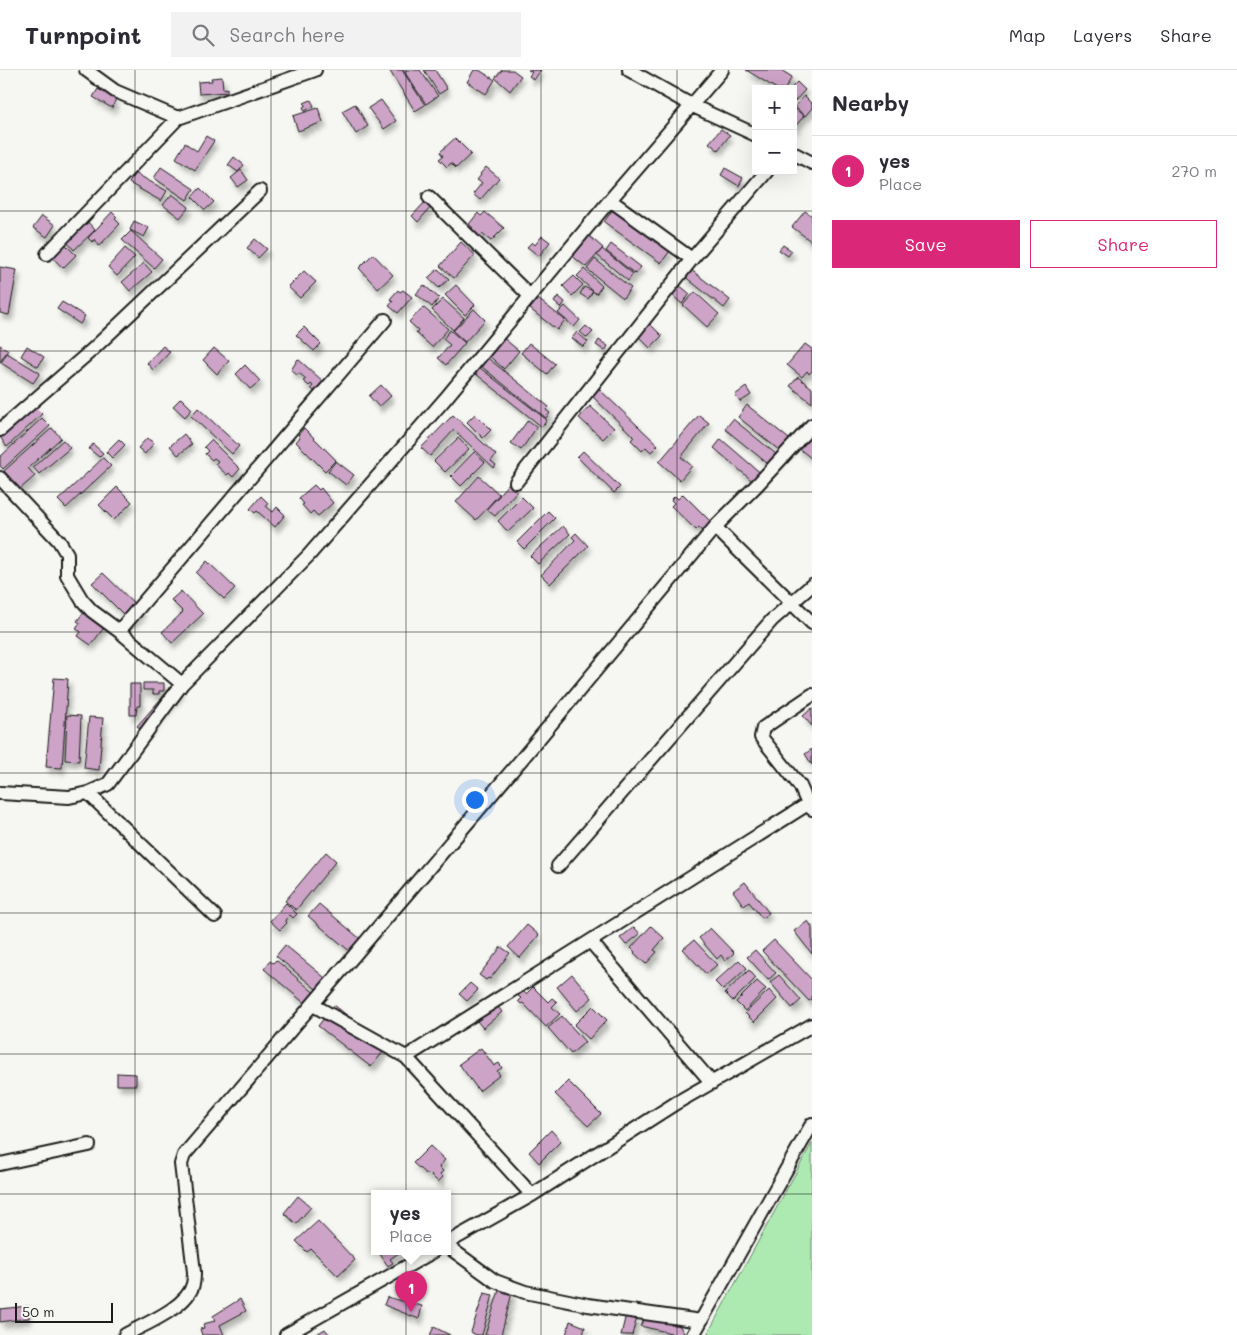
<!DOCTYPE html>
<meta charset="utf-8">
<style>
:root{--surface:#fff;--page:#f2f2f3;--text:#2b2b33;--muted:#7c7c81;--line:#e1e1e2;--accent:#db2777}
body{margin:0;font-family:Mali,sans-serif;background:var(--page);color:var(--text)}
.controls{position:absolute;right:15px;top:15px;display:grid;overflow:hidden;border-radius:0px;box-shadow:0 5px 20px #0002}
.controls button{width:45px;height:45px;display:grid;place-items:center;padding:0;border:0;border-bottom:1px solid var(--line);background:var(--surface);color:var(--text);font:25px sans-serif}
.scale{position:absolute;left:15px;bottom:12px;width:98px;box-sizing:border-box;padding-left:5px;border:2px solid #1c1c1c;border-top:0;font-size:14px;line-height:18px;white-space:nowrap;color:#1c1c1c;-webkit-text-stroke:4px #f6f6f2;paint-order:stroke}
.you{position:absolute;left:474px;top:729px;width:18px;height:18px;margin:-12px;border:4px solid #fff;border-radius:50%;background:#1a73e8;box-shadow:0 0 0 8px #1a73e833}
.badge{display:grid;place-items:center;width:32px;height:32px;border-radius:50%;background:var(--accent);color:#fff;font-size:16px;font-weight:700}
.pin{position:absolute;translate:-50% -41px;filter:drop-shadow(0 1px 2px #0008)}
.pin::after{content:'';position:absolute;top:26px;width:18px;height:15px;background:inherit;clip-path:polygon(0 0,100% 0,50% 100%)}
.popup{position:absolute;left:371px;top:1120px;width:80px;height:65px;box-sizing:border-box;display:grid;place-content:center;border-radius:0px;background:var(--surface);filter:drop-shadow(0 1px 4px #0005);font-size:16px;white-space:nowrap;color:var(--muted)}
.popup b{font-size:19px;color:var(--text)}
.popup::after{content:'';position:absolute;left:50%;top:100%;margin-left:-10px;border:10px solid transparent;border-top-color:var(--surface)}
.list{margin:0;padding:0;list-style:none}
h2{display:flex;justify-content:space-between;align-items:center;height:65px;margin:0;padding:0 20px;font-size:21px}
h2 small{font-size:16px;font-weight:400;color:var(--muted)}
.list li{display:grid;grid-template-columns:32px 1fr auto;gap:15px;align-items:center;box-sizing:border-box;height:70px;padding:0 20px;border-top:1px solid var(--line)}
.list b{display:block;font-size:19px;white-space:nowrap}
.list p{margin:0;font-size:16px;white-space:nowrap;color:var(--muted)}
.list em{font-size:16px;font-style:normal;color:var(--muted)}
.actions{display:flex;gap:10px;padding:15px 20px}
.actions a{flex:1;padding:11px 0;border:1px solid var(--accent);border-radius:0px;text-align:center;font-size:18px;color:var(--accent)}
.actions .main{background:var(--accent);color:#fff}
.icon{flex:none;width:28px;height:28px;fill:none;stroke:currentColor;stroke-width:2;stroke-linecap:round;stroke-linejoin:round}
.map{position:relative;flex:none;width:812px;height:1265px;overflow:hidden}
header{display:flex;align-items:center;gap:30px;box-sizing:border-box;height:70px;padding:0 25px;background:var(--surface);border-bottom:1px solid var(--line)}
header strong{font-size:24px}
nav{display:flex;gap:28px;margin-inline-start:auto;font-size:18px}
.search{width:350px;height:45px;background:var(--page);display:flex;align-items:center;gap:12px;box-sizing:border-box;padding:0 18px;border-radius:0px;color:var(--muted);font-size:19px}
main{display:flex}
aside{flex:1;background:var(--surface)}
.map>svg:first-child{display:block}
.green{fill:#aceab1;stroke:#648366}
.building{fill:#cda3c8;stroke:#1c1c1c;filter:url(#shadow)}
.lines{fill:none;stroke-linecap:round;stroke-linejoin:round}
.minor-casing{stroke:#1c1c1c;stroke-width:16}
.minor{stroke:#f6f6f2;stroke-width:12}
.grid{fill:none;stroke:#1c1c1c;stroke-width:1;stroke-opacity:0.55}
</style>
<header>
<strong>Turnpoint</strong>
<div class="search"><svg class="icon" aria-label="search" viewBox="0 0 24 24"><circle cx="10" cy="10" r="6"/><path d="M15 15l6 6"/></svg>Search here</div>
<nav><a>Map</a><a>Layers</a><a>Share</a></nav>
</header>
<main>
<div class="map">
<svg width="812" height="1265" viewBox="0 0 812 1265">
<defs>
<filter id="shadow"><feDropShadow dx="3" dy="5.5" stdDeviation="2.5" flood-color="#0004"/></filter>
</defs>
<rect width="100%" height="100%" fill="#f6f6f2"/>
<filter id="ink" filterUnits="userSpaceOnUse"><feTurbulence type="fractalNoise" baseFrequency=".02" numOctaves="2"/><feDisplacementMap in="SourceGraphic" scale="10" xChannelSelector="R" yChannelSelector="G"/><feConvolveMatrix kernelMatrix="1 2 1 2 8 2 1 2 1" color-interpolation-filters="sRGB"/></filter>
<g filter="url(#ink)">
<!-- green -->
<path class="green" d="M812,1073V1265H707Z"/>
<!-- building -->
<path class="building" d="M389,0H402L425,35L415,41Z
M403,0H420L438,26L426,34Z
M424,0H435L447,19L439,24Z
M474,0H479L495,10L486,24L467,12Z
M502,0H513L521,6L510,21L495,8Z
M528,0H541L534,10L529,6L532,2Z
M746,0H781L792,7L785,19H777Z
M222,7L223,19L227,18V22L199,24L198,12L212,11L211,8Z
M797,12L805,20L794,32L793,19H790Z
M98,19L116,29L112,38L93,27Z
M804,26L812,34V38L805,46L795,37Z
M311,30L314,36L305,41L303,37L306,35L304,33Z
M381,30L396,51L384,59L368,38Z
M355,34L368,56L356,64L342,41Z
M318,38L323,52L298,61L293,46Z
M794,38L804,46L793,59V39Z
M721,59L730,65L718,80L709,73Z
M206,66L214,71L195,100L176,88L185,73L197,81Z
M455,68L471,84L456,98L451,93L447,97L439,89L443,86L440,82Z
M234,87L244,95L238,102L228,95Z
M161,97L194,119L187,130L154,108Z
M486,97L499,108L480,130L473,124L482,113L477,110L481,105L480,104Z
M725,98L743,108L739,116L721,105Z
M241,100L248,110L238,117L231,108Z
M135,103L167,121L161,131L129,113Z
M200,118L214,132L205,140L192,127Z
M172,124L189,137L180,148L163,135Z
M425,132L431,137L418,152L412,146Z
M613,139L670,181L661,193L604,152Z
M805,141L812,146V172L792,157Z
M112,142L117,147L115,149L120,154L99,176L95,169L92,172L88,168Z
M485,142L504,158L491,171L482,164L479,167L471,160L473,158L469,154L478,143L481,146Z
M42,146L55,155L47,167L33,158Z
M86,150L95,160L74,180L65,170Z
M134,151L149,158L144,167L130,160Z
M131,161L162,189L154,198L122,170Z
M588,165L603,178L586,197L571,185Z
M542,166L550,172L539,186L527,177L532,172L535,175Z
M255,169L267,179L258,188L247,178Z
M461,172L475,185L454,208L440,196Z
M64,173L76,185L63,198L51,186Z
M611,174L641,197L635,204L606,181Z
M783,175L792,181L788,186L779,180Z
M125,178L135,187L117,206L108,197Z
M602,179L633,204L628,211L597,185Z
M373,184L393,205L378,219L359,198Z
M595,189L631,218L623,228L587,199Z
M144,193L152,202L130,221L122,212Z
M0,197L17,200L9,245L0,243Z
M438,199L449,209L439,218L428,208Z
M584,199L602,216L596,224L577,206Z
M690,199L730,230L724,238L684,206Z
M304,201L316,212L300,228L288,217Z
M574,206L583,215L572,226L563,216Z
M678,214L690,224L682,234L670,223Z
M424,215L439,228L432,237L416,224Z
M456,215L475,235L465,245L445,225Z
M584,217L593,221L588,229L580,224Z
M398,220L400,222L403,220L412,227L398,243L389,236L393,231L390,229Z
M695,222L719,244L707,257L683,235Z
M558,226L565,232L561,238L554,232Z
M443,229L464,248L453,260L432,240Z
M538,229L565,250L557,260L530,239Z
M62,232L85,246L80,254L57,239Z
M565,236L580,250L574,257L558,243Z
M423,237L448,259L432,277L416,263L418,260L409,252Z
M474,239L485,250L465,272L453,261Z
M648,252L662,266L650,278L636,264Z
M586,256L593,262L587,268L580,262Z
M304,257L321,274L314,281L296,265Z
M450,260L465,273L446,295L438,288L450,275L443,269Z
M577,262L588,272L583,277L572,268Z
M501,266L519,281L504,299L486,283Z
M599,270L608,276L605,281L596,275Z
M529,273L555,294L547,304L521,283Z
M805,274L812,279V301L809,304L807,301L802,307L787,295Z
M0,275L8,280L0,292Z
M27,276L44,287L38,297L21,286Z
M163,276L170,282L153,300L147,293Z
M214,278L229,291L217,304L203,290Z
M7,283L40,303L33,313L1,293Z
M484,285L549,337L546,340L550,343L546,348L477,293Z
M298,289L325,313L316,323L311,318L313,316L311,314L309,316L303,311L306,309L299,303L297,305L291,300Z
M475,294L547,350L542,357L471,300Z
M245,295L260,311L250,319L236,304Z
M798,307L812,318V333L790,316Z
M381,315L391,326L379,337L369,326Z
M746,317L751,325L740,332L735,325Z
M599,319L658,375L651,382L646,377L642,381L631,370L634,367L592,326Z
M181,328L192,339L185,347L173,336Z
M747,335L794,373L785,385L738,347Z
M34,336L42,344L7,377L0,367Z
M590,336L614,358L603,369L579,348Z
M198,338L239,376L232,384L191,346Z
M475,344L491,360L483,368L467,352Z
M453,345L496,385L491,391L496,395L494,398L454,360L430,386L421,378Z
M699,345L709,353L681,387L692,396L680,410L659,392Z
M42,348L50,356L3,399L0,396V387Z
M733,349L781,388L773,398L725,359Z
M528,350L537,357L521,380L511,373Z
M52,358L61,368L28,398L35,406L20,419L4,401Z
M304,358L336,390L325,401L296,372L300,367L298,365Z
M808,363L812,366V389L797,377Z
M184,364L192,374L178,385L170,376Z
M147,368L154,373L145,384L138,378Z
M458,368L469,379L445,402L434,391Z
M119,369L125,375L112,388L106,382Z
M721,369L764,406L757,415L714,378Z
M63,370L70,378L39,404L33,397Z
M211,370L240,399L233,407L229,403L227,405L215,394L218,391L214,388L212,390L205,384L208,381L204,377Z
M93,374L103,383L99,387L89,379Z
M583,381L620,417L614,423L577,387Z
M474,382L485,392L461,416L451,406Z
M103,388L111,396L66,438L58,430Z
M336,391L354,405L346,415L328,401Z
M479,406L500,425L476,450L456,432Z
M509,413L517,421L495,446L486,439Z
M314,415L319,420L321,418L333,433L318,446L313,441L310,444L302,435L304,434L299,428Z
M117,417L132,432L114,450L99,435Z
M683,424L712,453L704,462L699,457L696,460L671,436L674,433L671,430L675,426L678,429Z
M261,426L268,433L266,436L273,442L277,437L285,445L275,457L257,441L255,443L250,439Z
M522,427L533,438L508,462L498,451Z
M548,441L555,448L524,479L517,472Z
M563,456L570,464L538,494L530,486Z
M576,463L588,476L550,514L541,505L575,470L572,467Z
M207,491L235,518L224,529L196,503Z
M103,503L143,542L132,553L92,513Z
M181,521L203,544L172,573L162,562L183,542L171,530Z
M96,535L112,547L91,575L78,566L81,562L76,559L80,553L77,551L87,538L92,541Z
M54,608L68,609L62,698L46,697Z
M143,613H164V621H159V624H153V620H143Z
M130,614H140V636H137L136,645H130Z
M174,614L181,621L145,663L137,656Z
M812,638V656L803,646Z
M67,645L81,646L79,691L65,690Z
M89,647L103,648L99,700L84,698Z
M812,679V695L805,684Z
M326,782L336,791L296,840L285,831Z
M745,812L769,843L762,848L749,832L744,836L733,821Z
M286,833L297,844L293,848L290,845L285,850L287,853L280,860L270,851Z
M319,834L364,872L353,884L308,846Z
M808,851L812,857V884L794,861Z
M527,855L539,865L520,888L508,877Z
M651,856L664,868L654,880L657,882L646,894L634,883L635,882L631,878Z
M634,857L640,864L626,875L620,868Z
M710,858L734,883L725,891L721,885L717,889L699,868Z
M694,870L717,895L706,904L683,879Z
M774,870L812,910V929L809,931L762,881Z
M285,875L330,912L321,923L276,886Z
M501,877L510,883L490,909L488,908L486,910L479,905Z
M755,880L776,903L768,910L747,887Z
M276,890L318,926L309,937L264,899L270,891L273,893Z
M739,890L747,898L723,920L715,912Z
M749,900L756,908L733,931L725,923Z
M572,904L592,928L577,941L557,917Z
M779,905L801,930L792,938L770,912Z
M757,911L766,919L745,941L736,932Z
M470,913L478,920L467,931L459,924Z
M533,917L548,932L552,928L557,932L552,937L560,944L546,957L523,933L521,934L518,931L521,928L518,926L523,921L526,924Z
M769,920L777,929L754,952L745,943Z
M496,934L502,942L483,958L476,950Z
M334,935L387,977L371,997L318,956Z
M593,936L607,950L589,969L574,955Z
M562,946L585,972L571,984L548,958Z
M481,978L494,996L499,993L502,998L497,1001L500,1005L479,1021L459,994Z
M117,1003L136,1004V1015H117Z
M568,1011L601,1044L588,1056L555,1024Z
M551,1060L561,1071L539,1093L529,1082Z
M430,1076L445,1090L439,1097L443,1101L440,1104L443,1107L438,1112L429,1103L427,1105L413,1093Z
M298,1126L311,1137L296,1154L284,1143Z
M318,1151L355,1190L338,1206L311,1179L307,1182L296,1171Z
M382,1181H402L390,1189L393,1193L388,1196L379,1183Z
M500,1217L512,1223L501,1265H485Z
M484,1223L493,1225L482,1265H476L471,1262Z
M387,1227L422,1236L419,1249L384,1235Z
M240,1229L246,1241L220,1255L224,1265H202L200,1259L204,1258L203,1254L215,1251L213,1246Z
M28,1236L29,1248L0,1252V1239Z
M626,1244L637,1247L632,1265H621Z
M645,1248L677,1252L684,1263L683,1265H670L671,1263L640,1256Z
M570,1251L585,1257L583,1265H566Z
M434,1257L450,1265H430Z
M325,1259L330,1265H315Z"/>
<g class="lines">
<defs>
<path id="minor" d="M86,0L115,21L178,48L315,0
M629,0L693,36L756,65
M793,83L812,93
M429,127L530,226
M610,130L692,189
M47,184L178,48
M0,360L92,280L260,121
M0,408L59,471L67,484V505L82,530L92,541L119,561
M516,412L692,189L767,101
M715,457L812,553
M182,614L119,561L385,250
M812,625L763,658L761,667L800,716L808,734L812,739
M0,723L69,727L88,723L108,714L182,614L309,485L445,329L610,130L722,0
M88,723L215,846
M558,796L772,550L812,515
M591,872L712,1013
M313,935L406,987L532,1125
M406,987L808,734
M0,1094L89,1075
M447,1173L532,1125L676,1033L812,955
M447,1176L495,1211L525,1222L588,1235L701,1251
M125,1265C145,1254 188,1237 193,1214C194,1210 194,1206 194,1202L181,1094L184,1085L521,690L715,457L757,415L812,355
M286,1265L434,1181
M693,1265L812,1054"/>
</defs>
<!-- minor casing -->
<use href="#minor" class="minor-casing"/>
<!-- minor -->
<use href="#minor" class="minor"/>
</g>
</g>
<!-- grid -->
<path class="grid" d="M135,0V1265M271,0V1265M406,0V1265M541,0V1265M677,0V1265M0,141H812M0,281H812M0,422H812M0,562H812M0,703H812M0,843H812M0,984H812M0,1124H812"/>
</svg>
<div class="controls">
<button>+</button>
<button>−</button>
</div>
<div class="scale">50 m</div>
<div class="you"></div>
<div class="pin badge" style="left:411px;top:1242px">1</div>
<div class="popup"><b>yes</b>Place</div>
</div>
<aside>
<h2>Nearby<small></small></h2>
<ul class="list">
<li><span class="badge">1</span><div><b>yes</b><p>Place</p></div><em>270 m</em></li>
</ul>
<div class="actions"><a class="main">Save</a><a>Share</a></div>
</aside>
</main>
